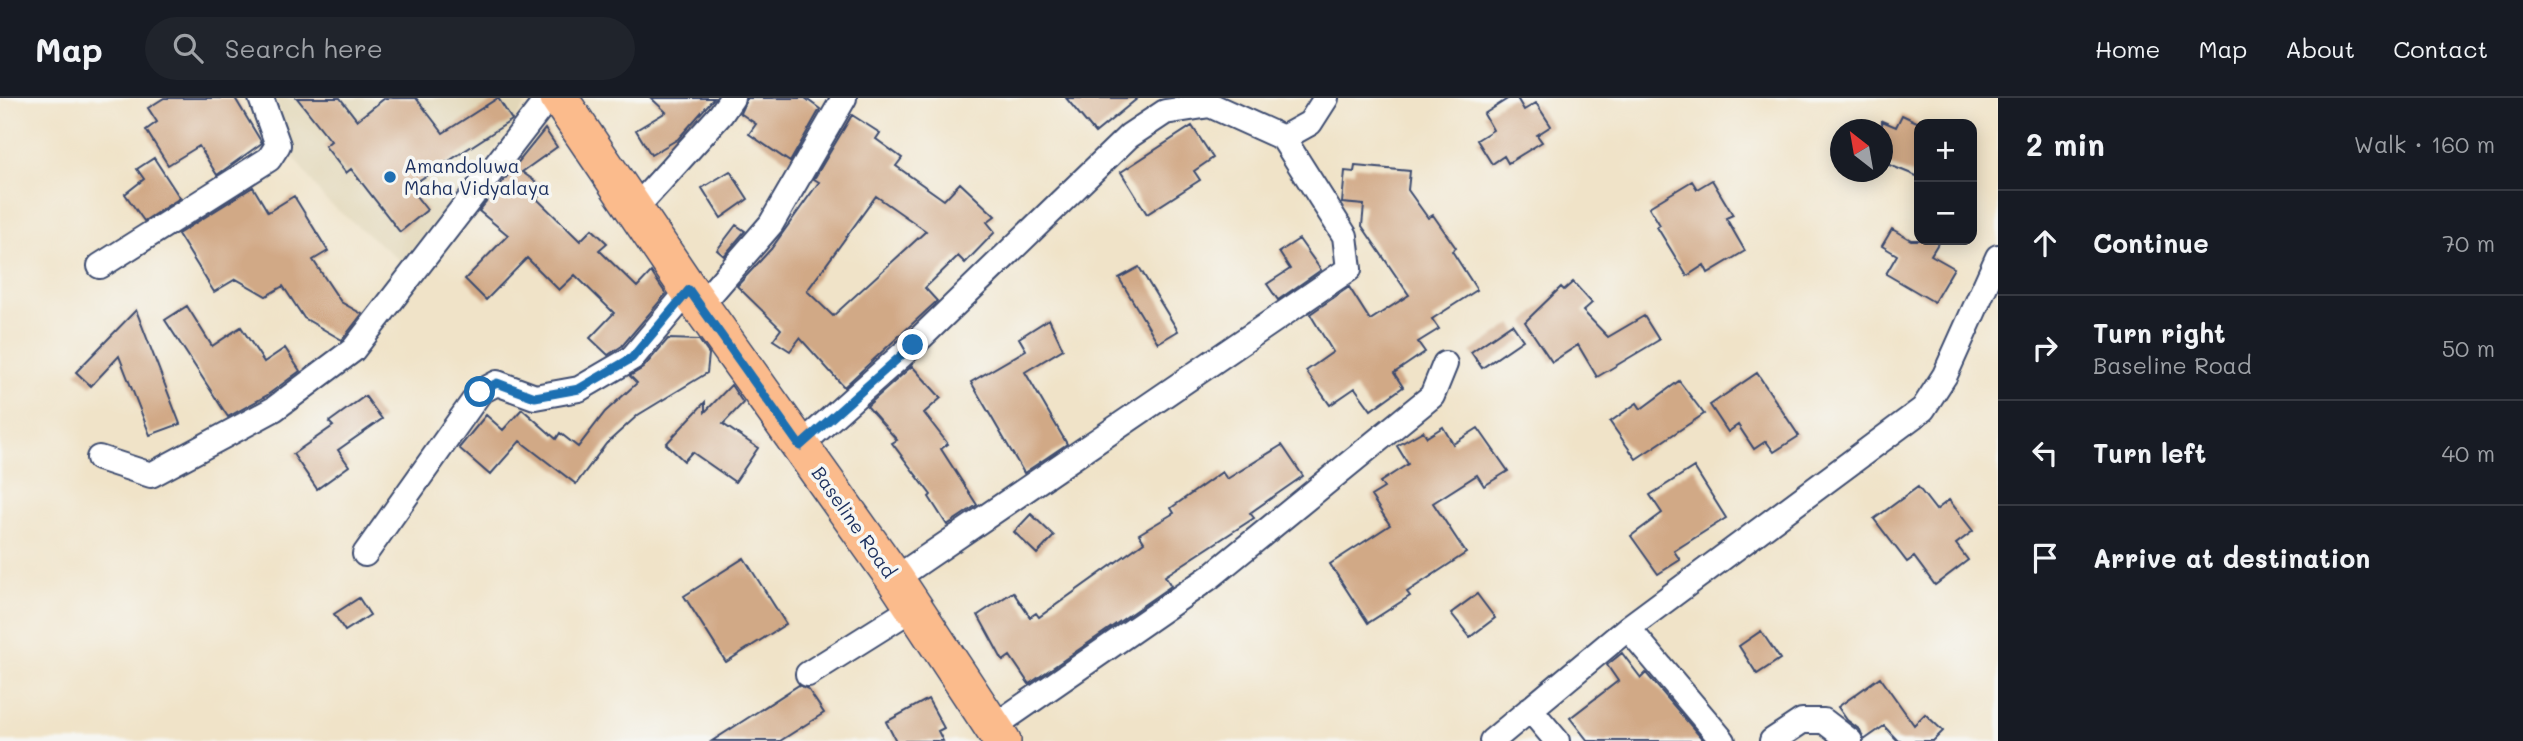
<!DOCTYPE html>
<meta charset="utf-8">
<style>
:root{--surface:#171b24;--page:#20242c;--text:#f1f3f6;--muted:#9ea1a6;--line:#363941}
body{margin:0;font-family:Mali,sans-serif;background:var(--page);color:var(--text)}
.controls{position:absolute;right:21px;top:21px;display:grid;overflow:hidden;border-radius:14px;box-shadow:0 4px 18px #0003}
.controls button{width:63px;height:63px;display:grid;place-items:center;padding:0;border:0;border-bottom:2px solid var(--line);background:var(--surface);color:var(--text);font:35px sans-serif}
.compass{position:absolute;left:1830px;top:21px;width:63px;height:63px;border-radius:50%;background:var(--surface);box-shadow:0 4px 18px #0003;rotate:329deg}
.stop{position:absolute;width:21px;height:21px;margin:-16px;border:5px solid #1f6fb2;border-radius:50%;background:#fff}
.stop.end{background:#1f6fb2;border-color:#fff;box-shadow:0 2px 7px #0008}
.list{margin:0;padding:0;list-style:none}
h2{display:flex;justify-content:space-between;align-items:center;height:91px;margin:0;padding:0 28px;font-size:30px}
h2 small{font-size:23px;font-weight:400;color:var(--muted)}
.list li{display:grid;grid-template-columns:46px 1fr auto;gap:21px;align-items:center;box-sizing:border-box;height:105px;padding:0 28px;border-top:2px solid var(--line)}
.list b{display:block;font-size:26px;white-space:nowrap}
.list p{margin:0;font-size:23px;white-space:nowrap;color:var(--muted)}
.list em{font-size:23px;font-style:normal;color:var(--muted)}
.icon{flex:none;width:38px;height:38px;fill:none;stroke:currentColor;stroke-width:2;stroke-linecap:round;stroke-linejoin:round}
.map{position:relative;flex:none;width:1998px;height:643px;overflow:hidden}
header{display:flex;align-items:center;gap:42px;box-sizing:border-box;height:98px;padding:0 35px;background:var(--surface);border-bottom:2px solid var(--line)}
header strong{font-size:33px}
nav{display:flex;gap:38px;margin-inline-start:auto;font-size:24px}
.search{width:490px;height:63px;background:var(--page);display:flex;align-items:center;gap:18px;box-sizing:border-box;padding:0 24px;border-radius:38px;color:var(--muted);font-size:26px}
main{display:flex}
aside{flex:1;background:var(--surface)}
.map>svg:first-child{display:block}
.built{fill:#e2d7b8}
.building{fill:#d1a986;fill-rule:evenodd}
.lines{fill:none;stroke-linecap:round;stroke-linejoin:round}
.street-casing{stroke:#3b4a6e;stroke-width:28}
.primary-casing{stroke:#3b4a6e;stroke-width:40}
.street{stroke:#fff;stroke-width:24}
.primary{stroke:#fbbb8c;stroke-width:37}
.route{stroke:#1f6fb2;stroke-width:9}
.poi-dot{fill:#1f6fb2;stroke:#f6f6f2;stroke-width:2.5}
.labels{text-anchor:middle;stroke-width:7;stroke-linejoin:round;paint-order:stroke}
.poi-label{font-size:19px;fill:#1b2f5e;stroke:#f6f6f2;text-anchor:start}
.street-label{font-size:19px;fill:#1b2f5e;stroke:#f6f6f2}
</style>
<header>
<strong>Map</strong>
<div class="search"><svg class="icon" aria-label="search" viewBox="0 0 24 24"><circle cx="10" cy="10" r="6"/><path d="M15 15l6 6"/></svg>Search here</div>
<nav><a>Home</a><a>Map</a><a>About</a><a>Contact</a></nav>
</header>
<main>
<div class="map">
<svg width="1998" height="643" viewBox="0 0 1998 643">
<rect width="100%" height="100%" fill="#f6f6f2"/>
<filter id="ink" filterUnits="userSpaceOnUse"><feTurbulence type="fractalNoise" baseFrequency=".0143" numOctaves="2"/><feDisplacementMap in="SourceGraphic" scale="14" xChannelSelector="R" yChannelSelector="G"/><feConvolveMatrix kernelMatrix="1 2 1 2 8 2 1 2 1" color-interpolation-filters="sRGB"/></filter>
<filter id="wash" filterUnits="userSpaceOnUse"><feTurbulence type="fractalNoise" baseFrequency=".00686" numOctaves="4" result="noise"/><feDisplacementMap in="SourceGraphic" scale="28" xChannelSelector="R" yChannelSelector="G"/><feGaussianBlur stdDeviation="1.57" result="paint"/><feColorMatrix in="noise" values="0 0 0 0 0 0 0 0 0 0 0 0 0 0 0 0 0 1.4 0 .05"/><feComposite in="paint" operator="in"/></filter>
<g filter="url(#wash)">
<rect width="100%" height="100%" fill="#f0e3c8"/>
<!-- built -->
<path class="built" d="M276,0H530L491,56L402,164L325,102L290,54Z"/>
<g id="blocks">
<!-- building -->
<path class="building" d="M164,0H235L262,45L217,77L199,48L168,67L146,32L157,24L148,10Z
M297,0H340L357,22L385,0H416L443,35L498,0L512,22L409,89L427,112L400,134L351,71L346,75L325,48L331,43Z
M651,0H714L678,41L651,57L636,32L666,14Z
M747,0H805L820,11L790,64L749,36L756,26L740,15Z
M1066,0H1138L1095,35Z
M1509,0H1517L1524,12L1536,5L1551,28L1537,37L1542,44L1508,65L1504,58L1492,66L1477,42L1493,32L1484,16Z
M852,17L880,35L876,41L902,60L896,68L944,102L960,85L995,118L987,124L995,134L965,165L958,158L925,190L937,203L844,289L800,240L790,253L773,242L781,231L737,188L771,151L819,84L814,81ZM876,98L926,133L833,218L807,193Z
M1902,17L1919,25V79L1882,64V23L1896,29Z
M1192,28L1213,60L1194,73L1200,82L1147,116L1121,74Z
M545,31L557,49L522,74L545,90L537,101L580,143L592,131L607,145L599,152L637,189L651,174L666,196L622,248L608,257L590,240L614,215L575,177L559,192L527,160L486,202L465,181L508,137L479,113Z
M154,60L180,100L144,123L125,96L144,81L137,71Z
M1355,68L1410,73L1408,92L1428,120L1433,117L1456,150L1452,153L1477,192L1432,221L1439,231L1418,244L1425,254L1394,275L1403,289L1371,312L1355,290L1330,307L1306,273L1333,254L1310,216L1349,189L1370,222L1409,197L1362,128L1364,107L1342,105L1345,73L1354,74Z
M730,73L748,101L721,120L702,90Z
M1712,82L1733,117L1726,120L1745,153L1708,175L1704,167L1687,178L1657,129L1660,127L1649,109L1692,83L1697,91Z
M253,89L268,114L294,98L328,153L313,162L341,204L362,216L342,242L304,220L283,188L266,198L236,181L214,194L178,136Z
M736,127L745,133L724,158L717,152Z
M1892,131L1911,142H1940L1931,157L1954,170L1934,204L1886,176L1897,157L1882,148Z
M1299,141L1321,172L1278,202L1267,186L1290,171L1279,154Z
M1139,169L1178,233L1158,245L1119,180Z
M1573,184L1592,205L1583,213L1608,239L1644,218L1659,242L1597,279L1578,247L1552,264L1525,224L1561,189L1564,192Z
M187,208L212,248L241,229L264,264L285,250L300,273L266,298L228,319L165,222Z
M136,212L180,326L150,337L119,258L91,288L76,274Z
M1049,221L1063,251L1025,274L1067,346L1024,375L971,284L1026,252L1019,240Z
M1512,226L1523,242L1482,270L1471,254Z
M668,241L699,242L709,256L707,275L638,317L606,346L576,386L520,343L490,377L459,350L486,317L503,332L522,311L556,341L560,335L578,349L605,314L637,285L630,278L643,270Z
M912,268L941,300L924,315L948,346L941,351L977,407L947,427L929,399L931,397L892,345L897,342L867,308Z
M1757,275L1799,338L1774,354L1766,343L1754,351L1738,327L1728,334L1710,307Z
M1679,283L1704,316L1636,361L1610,324L1637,305L1641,311Z
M731,287L743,305L723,326L758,350L735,384L692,354L684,363L666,346L705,304V314Z
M365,298L382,321L338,352L349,368L317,391L293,356L333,328L329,324Z
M1443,329L1453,346L1478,330L1508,373L1484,388L1477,377L1433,405L1466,455L1407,494L1410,498L1368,525L1330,466L1390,427L1371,398L1384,390L1380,384L1408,366L1397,348L1423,333L1427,339Z
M1282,347L1303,378L1250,415L1254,420L1165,478L1171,488L1029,586L1010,558L1003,563L978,517L1013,494L1030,519L1036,515L1039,519L1144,444L1139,436L1174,415L1171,410L1222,374L1227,381Z
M1694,369L1726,420L1674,453L1680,462L1658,476L1631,438L1662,415L1650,397Z
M1918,389L1936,412L1949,402L1973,433L1956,446L1968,462L1935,487L1914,459L1907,464L1874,421Z
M1031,416L1054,438L1037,456L1014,434Z
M744,460L786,526L726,564L684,498Z
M1477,496L1495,520L1470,539L1451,515Z
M359,500L370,517L345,533L334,516Z
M1761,533L1780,561L1757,576L1739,548Z
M1622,555L1641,580L1646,575L1704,643H1588L1570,620L1618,583L1607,567Z
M1880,579L1914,627L1925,616L1943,633L1933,643H1898L1884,628L1864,642L1860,632L1847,622L1838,609Z
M799,587L808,591L824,615L780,643H712Z
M928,601L944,630L938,633L943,643H896L886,624Z"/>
</g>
</g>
<g filter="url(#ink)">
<use href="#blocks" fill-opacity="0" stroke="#3b4a6e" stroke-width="2"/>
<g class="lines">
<defs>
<path id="street" d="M634,112L721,16L732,0
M100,168L269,61L278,47L261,0
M701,207L771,126L844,0
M800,348L913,247L1129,38L1165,14L1210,7L1283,40L1310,25L1326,0
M99,360L151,377L274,311L353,252L548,0
M365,456L480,294L497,285L535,299L579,291L632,260L689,192
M895,481L1349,171L1345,138L1283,40
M1628,530L1723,643
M808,576L913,510
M1530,611L1557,643
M993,629L1210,479L1432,298L1445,266
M1492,643L1628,530L1923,311L1945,277L1998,159
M1772,643L1802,623H1824L1850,643"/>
<path id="primary" d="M559,0L689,192L895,481L1002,643"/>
</defs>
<!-- street casing -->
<use href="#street" class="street-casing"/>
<!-- primary casing -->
<use href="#primary" class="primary-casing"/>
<!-- street -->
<use href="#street" class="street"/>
<!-- primary -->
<use href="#primary" class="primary"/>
</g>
</g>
<g class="lines" filter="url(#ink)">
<!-- route -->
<path class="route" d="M480,294L497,285L535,299L579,291L632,260L689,192L800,348L913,247"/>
</g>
<!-- markers -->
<circle class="poi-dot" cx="390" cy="79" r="7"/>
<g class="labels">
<!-- poi labels -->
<g class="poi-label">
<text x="404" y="75">Amandoluwa<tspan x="404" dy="22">Maha Vidyalaya</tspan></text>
</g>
<!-- street labels -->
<g class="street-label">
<text transform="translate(854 424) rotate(55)" y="7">Baseline Road</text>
</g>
</g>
</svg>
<div class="controls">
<button>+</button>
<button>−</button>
</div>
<svg class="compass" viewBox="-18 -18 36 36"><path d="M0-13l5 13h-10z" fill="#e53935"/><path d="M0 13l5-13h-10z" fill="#9ea1a6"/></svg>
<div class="stop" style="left:480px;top:294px"></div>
<div class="stop end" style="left:913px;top:247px"></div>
</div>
<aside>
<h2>2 min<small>Walk · 160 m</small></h2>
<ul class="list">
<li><svg class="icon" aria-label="ahead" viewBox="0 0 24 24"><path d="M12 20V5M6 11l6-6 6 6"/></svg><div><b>Continue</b></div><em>70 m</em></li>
<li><svg class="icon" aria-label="right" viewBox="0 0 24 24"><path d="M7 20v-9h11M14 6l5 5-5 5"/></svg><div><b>Turn right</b><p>Baseline Road</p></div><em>50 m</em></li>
<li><svg class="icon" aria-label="left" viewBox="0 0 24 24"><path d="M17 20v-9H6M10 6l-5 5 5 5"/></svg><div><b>Turn left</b></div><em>40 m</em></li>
<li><svg class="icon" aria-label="arrive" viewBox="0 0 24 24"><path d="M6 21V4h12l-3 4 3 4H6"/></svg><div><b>Arrive at destination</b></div></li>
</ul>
</aside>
</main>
